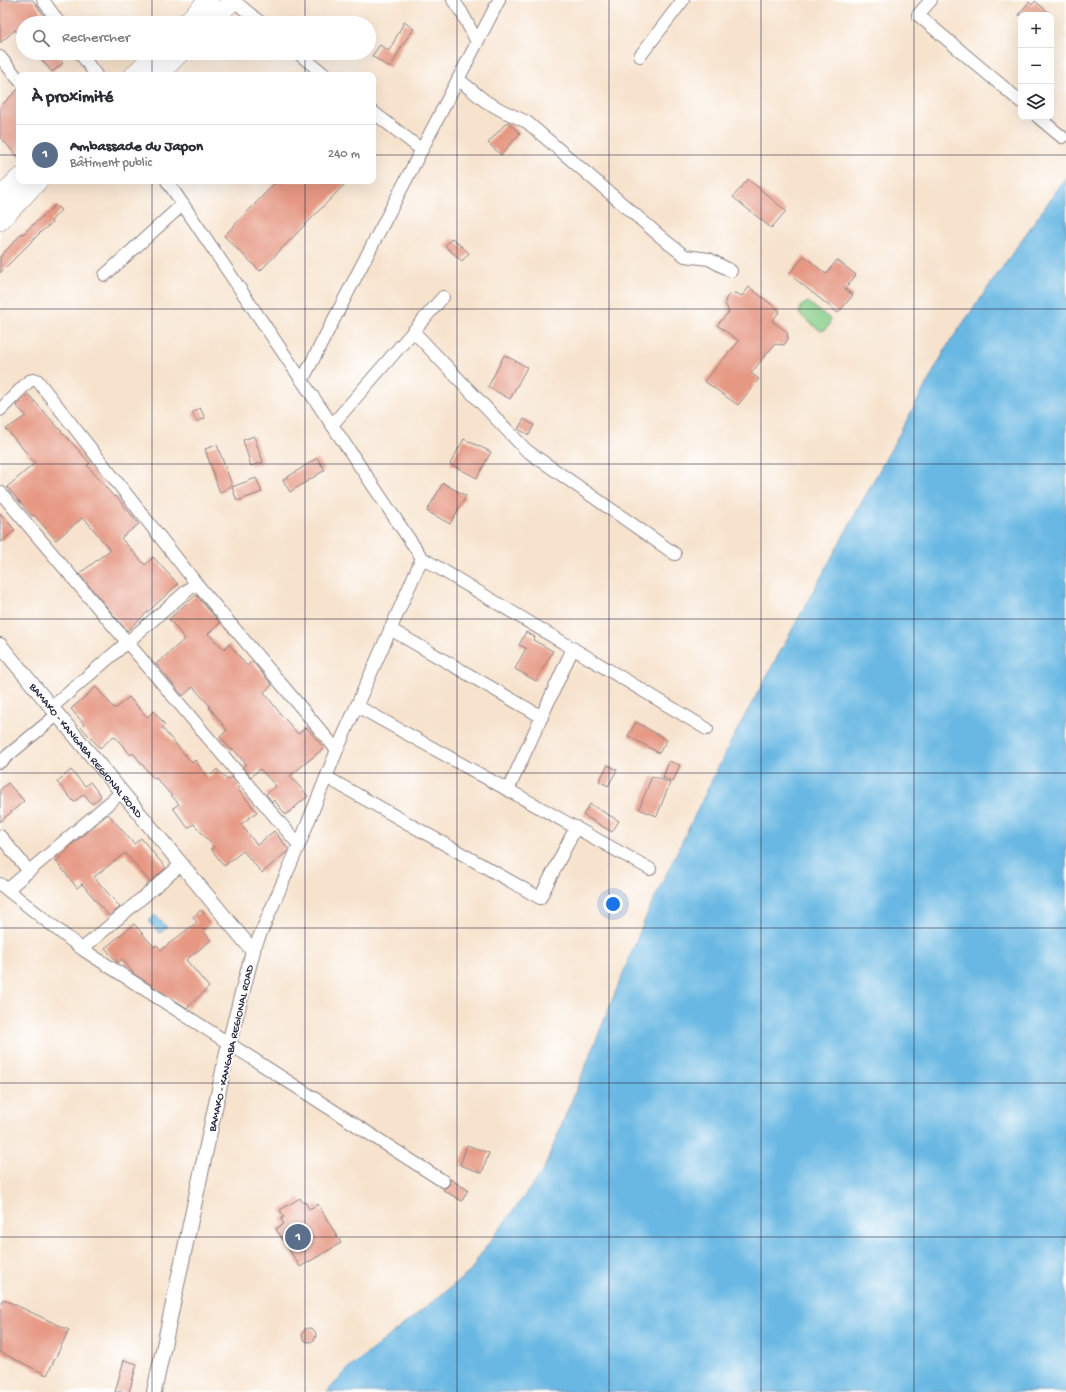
<!DOCTYPE html>
<html lang="fr">
<meta charset="utf-8">
<style>
:root{--surface:#fff;--page:#f2f2f3;--text:#2b2b33;--muted:#7c7c81;--line:#e1e1e2;--accent:#111827}
body{margin:0;font-family:"Gochi Hand",sans-serif;background:var(--page);color:var(--text)}
.controls{position:absolute;right:12px;top:12px;display:grid;overflow:hidden;border-radius:8px;box-shadow:0 4px 16px #0002}
.controls button{width:36px;height:36px;display:grid;place-items:center;padding:0;border:0;border-bottom:1px solid var(--line);background:var(--surface);color:var(--text);font:20px sans-serif}
.you{position:absolute;left:613px;top:904px;width:14px;height:14px;margin:-10px;border:3px solid #fff;border-radius:50%;background:#1a73e8;box-shadow:0 0 0 6px #1a73e833}
.badge{display:grid;place-items:center;width:26px;height:26px;border-radius:50%;background:var(--accent);color:#fff;font-size:13px;font-weight:700}
.pin{position:absolute;translate:-50% -50%;border:2px solid #fff;box-shadow:0 1px 4px #0006}
.list{margin:0;padding:0;list-style:none}
h2{display:flex;justify-content:space-between;align-items:center;height:52px;margin:0;padding:0 16px;font-size:17px}
h2 small{font-size:13px;font-weight:400;color:var(--muted)}
.list li{display:grid;grid-template-columns:26px 1fr auto;gap:12px;align-items:center;box-sizing:border-box;height:60px;padding:0 16px;border-top:1px solid var(--line)}
.list b{display:block;font-size:15px;white-space:nowrap}
.list p{margin:0;font-size:13px;white-space:nowrap;color:var(--muted)}
.list em{font-size:13px;font-style:normal;color:var(--muted)}
.icon{flex:none;width:22px;height:22px;fill:none;stroke:currentColor;stroke-width:2;stroke-linecap:round;stroke-linejoin:round}
.map{position:relative;flex:none;width:1066px;height:1392px;overflow:hidden}
.search{position:absolute;background:var(--surface);box-shadow:0 4px 16px #0002;left:16px;top:16px;width:360px;height:44px;display:flex;align-items:center;gap:10px;box-sizing:border-box;padding:0 14px;border-radius:22px;color:var(--muted);font-size:15px}
.panel{position:absolute;background:var(--surface);box-shadow:0 4px 16px #0002;left:16px;top:72px;width:360px;height:112px;border-radius:8px}
.map>svg:first-child{display:block}
.green{fill:#89cf8a;stroke:#567862}
.water{fill:#69b8e3;stroke:#466d8f}
.building{fill:#e69883}
.lines{fill:none;stroke-linecap:round;stroke-linejoin:round}
.minor-casing{stroke:#8c8284;stroke-width:14}
.tertiary-casing{stroke:#8c8284;stroke-width:16}
.trunk-casing{stroke:#8c8284;stroke-width:20}
.minor{stroke:#fff;stroke-width:12}
.tertiary{stroke:#fff;stroke-width:14}
.trunk{stroke:#fff;stroke-width:19}
.grid{fill:none;stroke:#22223b;stroke-width:1;stroke-opacity:0.55}
.labels{text-anchor:middle;stroke-width:3.5;stroke-linejoin:round;paint-order:stroke}
.street-label{font-size:11px;fill:#22223b;stroke:#fff}
</style>
<div class="map">
<svg width="1066" height="1392" viewBox="0 0 1066 1392">
<rect width="100%" height="100%" fill="#fff"/>
<filter id="ink" filterUnits="userSpaceOnUse"><feTurbulence type="fractalNoise" baseFrequency=".025" numOctaves="2"/><feDisplacementMap in="SourceGraphic" scale="8" xChannelSelector="R" yChannelSelector="G"/><feConvolveMatrix kernelMatrix="1 2 1 2 8 2 1 2 1" color-interpolation-filters="sRGB"/></filter>
<filter id="wash" filterUnits="userSpaceOnUse"><feTurbulence type="fractalNoise" baseFrequency=".012" numOctaves="4" result="noise"/><feDisplacementMap in="SourceGraphic" scale="16" xChannelSelector="R" yChannelSelector="G"/><feGaussianBlur stdDeviation="0.9" result="paint"/><feColorMatrix in="noise" values="0 0 0 0 0 0 0 0 0 0 0 0 0 0 0 0 0 1.4 0 .05"/><feComposite in="paint" operator="in"/></filter>
<g filter="url(#wash)">
<rect width="100%" height="100%" fill="#f7e3cd"/>
<!-- green -->
<path class="green" d="M808,302L830,319C830,326 827,330 821,331L799,314L801,306Z"/>
<!-- water -->
<path class="water" d="M1066,177V1392H327L348,1369L471,1271L478,1258L543,1171L648,912L729,745L949,343Z
M155,915L167,927L160,933L148,922Z"/>
<g id="blocks">
<!-- building -->
<path class="building" d="M0,0H33L49,23H23V37L15,30L0,43Z
M1035,1L1052,15H1018L1029,2L1032,5Z
M404,22L414,29L405,41L390,68L372,56L380,45L389,51Z
M36,53H54L63,63L52,72Z
M19,88V158L0,137V107Z
M507,122L520,133L501,155L488,143Z
M748,179L786,211L771,228L733,197Z
M277,181H348L260,271L224,236Z
M55,205L61,210L51,221L52,223L42,231L0,273V257L22,233L23,234Z
M452,238L469,253L462,261L445,246Z
M804,256L826,274L837,260L856,275L845,289L853,295L838,313L789,274Z
M749,287L780,311L772,321L787,332L788,339L784,345L775,344L751,373L759,379L738,405L704,381L739,341L717,325L729,312L725,303L726,298L730,294L735,293L742,296Z
M504,355L527,367L510,399L488,387Z
M28,394L90,463L87,465L114,497L116,496L139,524L121,538L145,565L153,557L178,584L127,631L79,574L110,550L85,519L84,520L82,518L56,540L34,515L32,516L7,487L35,463L6,429L26,416L16,405Z
M200,408L205,418L197,422L192,413Z
M524,419L534,425L529,435L518,429Z
M254,436L263,462L251,466L243,440Z
M464,439L491,452L477,478L450,464Z
M217,445L232,485L220,493L205,449Z
M317,458L325,470L290,492L283,480Z
M256,478L262,492L237,501L232,487Z
M443,483L466,496L450,524L427,511Z
M0,513L15,530L0,543Z
M196,595L220,623L208,634L224,649L229,644L247,666L252,661L272,685L264,692L279,712L298,734L306,727L324,748L290,776L308,796L286,815L274,800L272,802L266,794L276,786L260,769L251,777L243,767L246,764L233,749L231,750L220,737L227,730L209,707L210,706L193,687L183,696L156,664L185,639L169,619Z
M526,632L535,637L533,640L553,651L536,681L515,669L526,648L519,645Z
M96,687L114,708H116L129,697L147,717L154,711L165,725L162,728L192,763L195,760L208,778L217,769L227,780L231,777L240,786L237,788L257,812L241,824L257,845L274,831L289,850L262,873L243,851L224,866L211,849L214,847L194,824L188,828L173,808L179,804L156,778L154,779L133,753L131,755L114,736L100,748L81,727L84,724L71,709Z
M636,722L667,740L659,753L628,736Z
M669,761L680,765L673,782L663,778Z
M608,765L617,770L608,786L599,781Z
M71,770L85,786L90,782L101,796L92,804L84,794L74,802L57,782Z
M652,776L670,783L657,816L639,809Z
M8,783L24,801L0,822V790Z
M590,804L619,821L612,832L583,815Z
M108,814L134,844L141,838L166,868L150,882L125,853L94,877L120,907L109,916L82,884L77,888L56,861L70,848L69,847Z
M201,910L211,923L203,931L211,940L186,960L209,987L187,1008L134,974L122,959L118,963L105,948L134,924L154,947L157,945L161,950L197,922L193,917Z
M467,1145L489,1153L482,1173L460,1165Z
M450,1179L468,1190L462,1201L443,1190L449,1185Z
M300,1198L303,1203L305,1202L309,1209L318,1204L341,1243L300,1267L276,1229L284,1224L281,1219L284,1217L280,1210Z
M3,1299L69,1330L47,1375L0,1352V1305Z
M302 1335a7 7 0 1 1 14 0a7 7 0 1 1-14 0Z
M124,1360L137,1364L129,1392H115Z"/>
</g>
</g>
<g filter="url(#ink)">
<use href="#blocks" fill-opacity="0" stroke="#8c8284" stroke-width="1"/>
<g class="lines">
<defs>
<path id="minor" d="M43,0L59,23
M233,0L261,23
M453,0L462,13L477,42
M931,0L918,15L1021,102
M80,53L96,75
M298,53L325,75
M640,56L683,0
M0,57L19,80
M458,79L485,101L503,111L527,122L668,243L685,256L709,259L731,271
M373,112L422,150
M1038,117L1062,137
M167,181L422,558L337,750L299,845L253,951
M105,275L183,204
M413,331L526,450L675,554
M302,381L499,0
M0,410L29,381L33,380H37L196,583L337,750
M332,425L443,297
M0,492L299,845
M422,558L707,729
M390,629L542,717
M357,706L650,869
M52,707L196,583
M0,762L58,714
M326,777L540,898L576,827
M508,790L573,648
M0,836L29,871
M0,884L82,949L443,1181
M8,889L122,792
M82,949L182,864"/>
<g id="tertiary">
<path id="s1" d="M0,645L253,951L229,1043L154,1392"/>
</g>
<path id="trunk" d="M186,23L209,0
M210,23L233,0
M134,75L156,53
M158,75L180,53
M0,198L19,178
M0,221L38,181"/>
</defs>
<!-- minor casing -->
<use href="#minor" class="minor-casing"/>
<!-- tertiary casing -->
<use href="#tertiary" class="tertiary-casing"/>
<!-- trunk casing -->
<use href="#trunk" class="trunk-casing"/>
<!-- minor -->
<use href="#minor" class="minor"/>
<!-- tertiary -->
<use href="#tertiary" class="tertiary"/>
<!-- trunk -->
<use href="#trunk" class="trunk"/>
</g>
</g>
<!-- grid -->
<path class="grid" d="M152,0V23M305,0V23M457,0V1392M609,0V1392M761,0V1392M914,0V1392M152,53V75M305,53V75M0,155H19M373,155H1066M152,181V1392M305,181V1392M0,309H1066M0,464H1066M0,619H1066M0,773H1066M0,928H1066M0,1083H1066M0,1237H1066"/>
<g class="labels">
<!-- street labels -->
<g class="street-label">
<text dy="4" stroke="none"><textPath href="#s1" startOffset="136">BAMAKO - KANGABA REGIONAL ROAD</textPath></text>
<text transform="translate(230 1048) rotate(-77)" y="4">BAMAKO - KANGABA REGIONAL ROAD</text>
</g>
</g>
</svg>
<div class="controls">
<button>+</button>
<button>−</button>
<button><svg class="icon" aria-label="layers" viewBox="0 0 24 24"><path d="M12 4l9 5-9 5-9-5zM3 14l9 5 9-5"/></svg></button>
</div>
<div class="you"></div>
<div class="pin badge" style="left:298px;top:1237px;background:#5c6f8a">1</div>
<div class="search"><svg class="icon" aria-label="search" viewBox="0 0 24 24"><circle cx="10" cy="10" r="6"/><path d="M15 15l6 6"/></svg>Rechercher</div>
<section class="panel">
<h2>À proximité<small></small></h2>
<ul class="list">
<li><span class="badge" style="background:#5c6f8a">1</span><div><b>Ambassade du Japon</b><p>Bâtiment public</p></div><em>240 m</em></li>
</ul>
</section>
</div>
